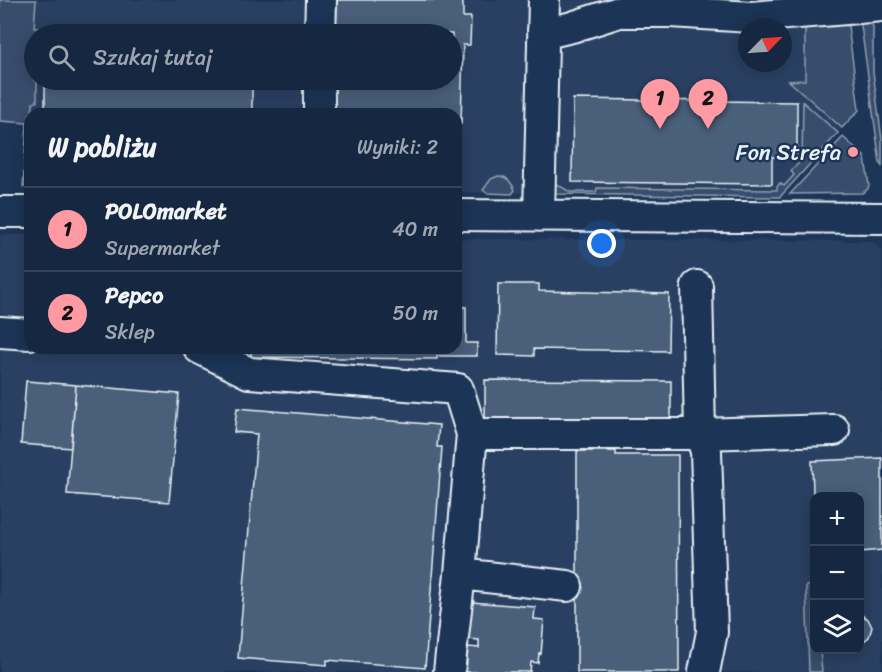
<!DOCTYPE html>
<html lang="pl">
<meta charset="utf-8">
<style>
:root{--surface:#162841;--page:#1f3048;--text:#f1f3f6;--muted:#9ea6b1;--line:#35445a;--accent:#ff9aa2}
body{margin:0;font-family:Sriracha,sans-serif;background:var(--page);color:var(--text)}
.controls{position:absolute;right:18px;bottom:18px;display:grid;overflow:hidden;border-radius:12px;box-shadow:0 3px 15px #0003}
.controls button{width:54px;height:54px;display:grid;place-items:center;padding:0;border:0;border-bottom:2px solid var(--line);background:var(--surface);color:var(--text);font:30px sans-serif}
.compass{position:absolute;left:738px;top:18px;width:54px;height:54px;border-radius:50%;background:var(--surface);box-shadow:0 3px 15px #0003;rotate:65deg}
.you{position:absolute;left:602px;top:244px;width:21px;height:21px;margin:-15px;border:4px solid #fff;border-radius:50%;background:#1a73e8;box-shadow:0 0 0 9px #1a73e833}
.badge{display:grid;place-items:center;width:39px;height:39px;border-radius:50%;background:var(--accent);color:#111;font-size:20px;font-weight:700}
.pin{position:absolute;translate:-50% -50px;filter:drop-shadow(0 2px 3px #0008)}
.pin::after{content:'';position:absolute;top:32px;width:21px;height:18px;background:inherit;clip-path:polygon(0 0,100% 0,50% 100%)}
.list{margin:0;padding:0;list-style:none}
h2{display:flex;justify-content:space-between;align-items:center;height:78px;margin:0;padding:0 24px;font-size:26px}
h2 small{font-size:20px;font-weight:400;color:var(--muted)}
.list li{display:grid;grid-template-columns:39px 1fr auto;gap:18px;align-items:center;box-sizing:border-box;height:84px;padding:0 24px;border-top:2px solid var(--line)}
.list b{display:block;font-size:22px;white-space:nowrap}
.list p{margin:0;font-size:20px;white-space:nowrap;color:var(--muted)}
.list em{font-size:20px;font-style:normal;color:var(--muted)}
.icon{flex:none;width:33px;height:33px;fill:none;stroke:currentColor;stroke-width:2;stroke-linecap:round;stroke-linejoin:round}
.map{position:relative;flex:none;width:882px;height:672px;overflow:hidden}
.search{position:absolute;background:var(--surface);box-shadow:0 3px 15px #0003;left:24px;top:24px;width:438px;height:66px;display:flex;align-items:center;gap:15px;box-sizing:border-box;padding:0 21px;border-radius:33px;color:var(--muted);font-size:22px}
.panel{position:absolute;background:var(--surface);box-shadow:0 3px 15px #0003;left:24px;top:108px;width:438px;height:246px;border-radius:18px}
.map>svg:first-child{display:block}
.built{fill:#2a4162;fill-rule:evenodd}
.green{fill:#374d6c;stroke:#909fb2;stroke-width:1.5}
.building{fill:#495e7a;stroke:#e8f1f8;stroke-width:1.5}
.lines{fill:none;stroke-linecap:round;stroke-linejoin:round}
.minor-casing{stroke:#e8f1f8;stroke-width:34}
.minor{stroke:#1d3557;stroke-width:30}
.poi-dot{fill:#ff9aa2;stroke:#1d3557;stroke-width:2}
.labels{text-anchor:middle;stroke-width:5;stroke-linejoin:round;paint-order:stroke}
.poi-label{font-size:22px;fill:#e8f1f8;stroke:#1d3557;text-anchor:end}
</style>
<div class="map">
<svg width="882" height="672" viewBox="0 0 882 672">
<rect width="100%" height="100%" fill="#1d3557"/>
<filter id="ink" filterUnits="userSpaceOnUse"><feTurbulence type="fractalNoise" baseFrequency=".0167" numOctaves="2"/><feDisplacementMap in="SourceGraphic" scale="12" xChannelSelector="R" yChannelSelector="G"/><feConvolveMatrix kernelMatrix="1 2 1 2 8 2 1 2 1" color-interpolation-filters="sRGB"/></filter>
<g filter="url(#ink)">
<!-- built -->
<path class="built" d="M36,0H844L859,110L780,197L456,192V114H30V187H23ZM747,27H783V63H747ZM34,34H452V80H34Z
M0,235H30V348H456V239L872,241L882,251V672H0ZM814,496H860V650H814Z"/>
<!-- green -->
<path class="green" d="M0,0H36L34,28H38V34H34V80H37V102L33,103L32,114H30V149L26,157L25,187H23L27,123L0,121Z
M847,18L859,110L842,128L789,81L805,80V23Z
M860,18L868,21L873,26V72L882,140V167L880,163Z
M803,102L838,133L780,197L553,194V182L570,192H596L597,188L777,190V187L780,183L784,186L794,175L791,171L802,160Z
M843,137L865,157L869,186L867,190L862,193L790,194Z
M498,176C507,176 511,182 515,190L512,194L487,193L483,190L491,179Z
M814,585V650H820L822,672H809L806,586Z"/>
<!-- building -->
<path class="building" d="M337,0H463V17H471L470,45H463L461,124H456V114H335V80H452V34H336Z
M46,29L253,31V34H46Z
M45,80H252V114H45Z
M573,99L797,102V157H772V184L572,182Z
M498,284H539V291L669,294L668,351L534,349V356L497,355Z
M456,307H466V343H477V356H437V359L251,357V348H456Z
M485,380L671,381V418H485Z
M26,381L76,385L71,448L21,444Z
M76,385L179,394L169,502L67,494Z
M237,408L439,425L437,447H442L425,668L327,660V665L238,658L257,434L234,432Z
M577,451H616V455H678L679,672H577Z
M882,458V550L860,552V496H814V522L812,461Z
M471,602L535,607L534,619L544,620L541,654L539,653L538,663L531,662L530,672H466L468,647L479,648V640L468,639Z
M860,614L868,619L872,627L869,637L865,640L860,642Z"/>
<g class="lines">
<defs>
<path id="minor" d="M543,30L555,31L572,27L619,12H671L751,17L882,6
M320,34L321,0
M319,114V80
M0,212H30
M456,215L882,218
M539,216L544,0
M697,286L700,434L706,451L712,632L704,672
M0,332L30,334
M199,348L249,373L458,389L472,434L460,574L449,672
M472,434H700L834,430
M460,574L567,586"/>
</defs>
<!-- minor casing -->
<use href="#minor" class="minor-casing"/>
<!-- minor -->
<use href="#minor" class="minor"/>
</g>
</g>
<!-- markers -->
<circle class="poi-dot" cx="853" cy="152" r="6"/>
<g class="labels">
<!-- poi labels -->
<g class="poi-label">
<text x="841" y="160">Fon Strefa</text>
</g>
</g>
</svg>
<div class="controls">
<button>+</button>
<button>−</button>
<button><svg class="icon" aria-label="layers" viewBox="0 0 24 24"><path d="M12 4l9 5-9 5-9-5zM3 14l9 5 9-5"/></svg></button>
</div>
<svg class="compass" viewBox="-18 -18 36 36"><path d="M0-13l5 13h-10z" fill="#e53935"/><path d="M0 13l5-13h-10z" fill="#9ea6b1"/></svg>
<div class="you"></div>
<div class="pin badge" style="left:660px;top:129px">1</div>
<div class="pin badge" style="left:708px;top:129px">2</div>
<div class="search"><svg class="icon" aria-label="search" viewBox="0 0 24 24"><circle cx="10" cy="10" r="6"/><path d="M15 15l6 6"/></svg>Szukaj tutaj</div>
<section class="panel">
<h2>W pobliżu<small>Wyniki: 2</small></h2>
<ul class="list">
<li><span class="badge">1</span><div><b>POLOmarket</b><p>Supermarket</p></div><em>40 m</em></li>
<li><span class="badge">2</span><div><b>Pepco</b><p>Sklep</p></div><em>50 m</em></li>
</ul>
</section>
</div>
